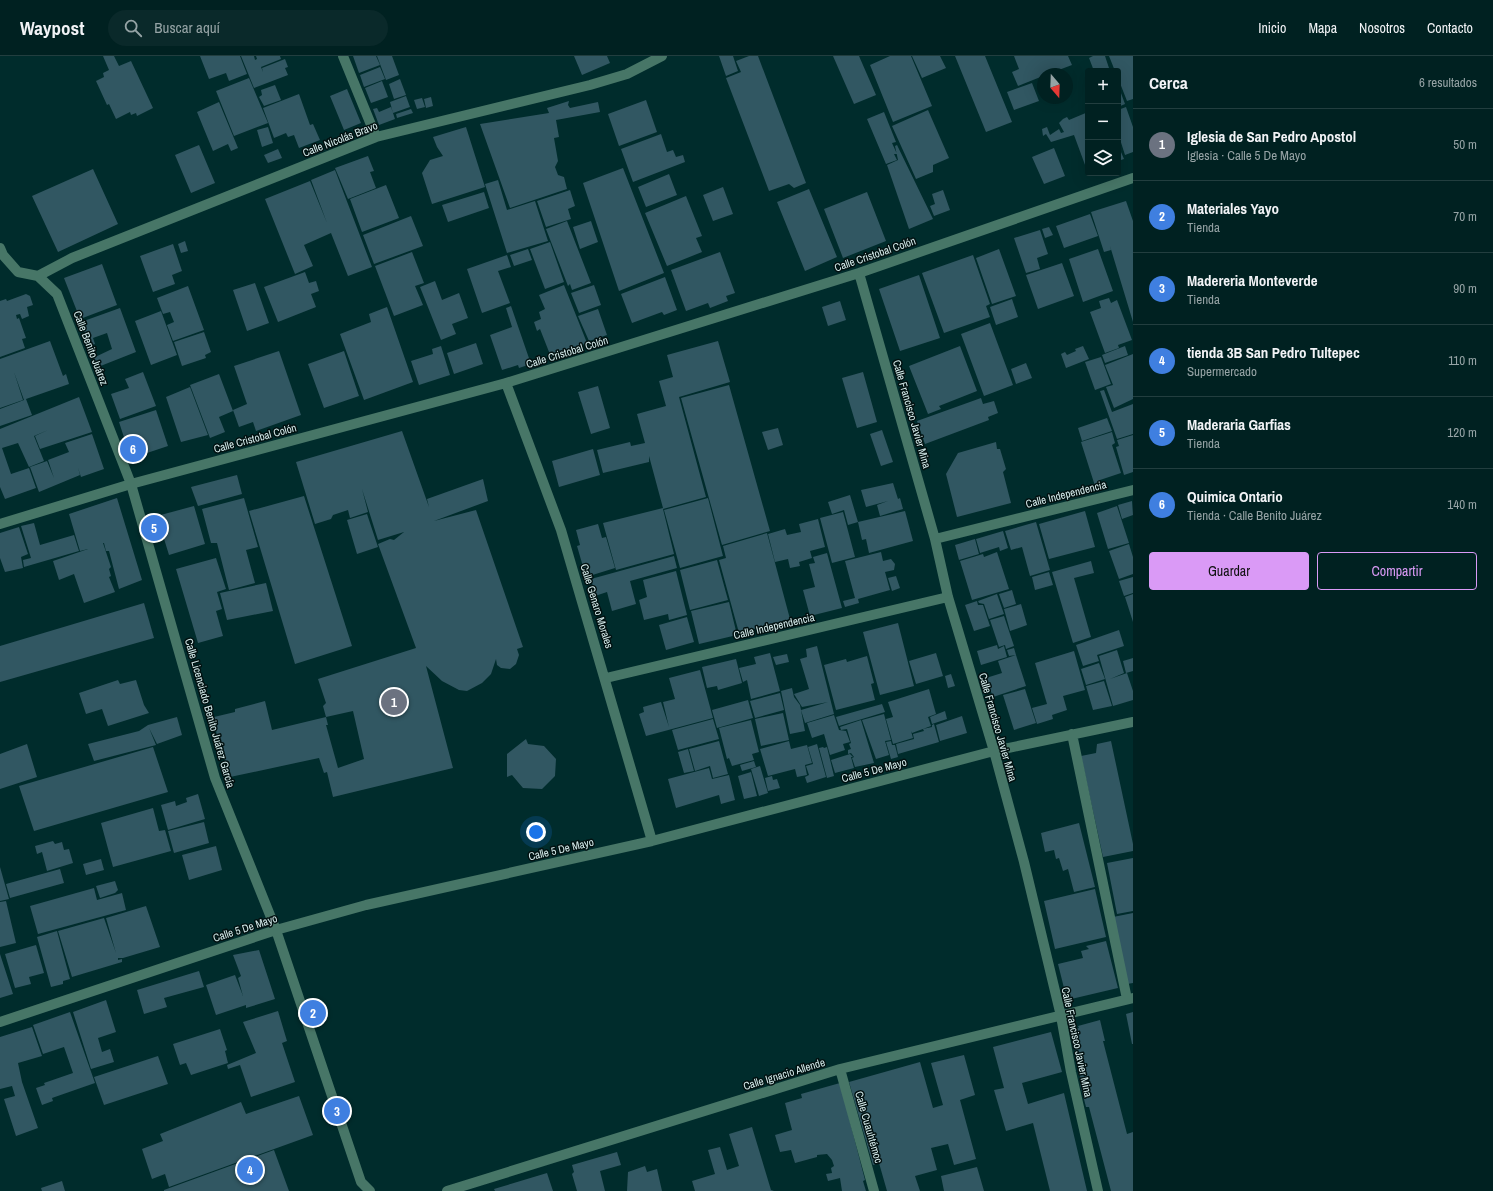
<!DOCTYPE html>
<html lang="es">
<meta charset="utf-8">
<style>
:root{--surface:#002121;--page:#0a292a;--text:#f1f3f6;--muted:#95a3a5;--line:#223e3f;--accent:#da9af6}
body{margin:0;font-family:"Archivo Narrow",sans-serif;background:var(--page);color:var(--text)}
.controls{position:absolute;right:12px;top:12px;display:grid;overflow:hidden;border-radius:4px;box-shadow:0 4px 16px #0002}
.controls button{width:36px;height:36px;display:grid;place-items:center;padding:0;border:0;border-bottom:1px solid var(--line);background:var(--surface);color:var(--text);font:20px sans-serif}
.compass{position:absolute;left:1037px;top:12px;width:36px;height:36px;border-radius:50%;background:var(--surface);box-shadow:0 4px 16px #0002;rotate:161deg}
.you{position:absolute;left:536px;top:776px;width:14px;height:14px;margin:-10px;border:3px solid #fff;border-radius:50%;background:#1a73e8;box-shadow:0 0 0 6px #1a73e833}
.badge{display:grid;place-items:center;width:26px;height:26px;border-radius:50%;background:var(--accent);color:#fff;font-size:13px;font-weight:700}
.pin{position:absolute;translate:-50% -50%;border:2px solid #fff;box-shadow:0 1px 4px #0006}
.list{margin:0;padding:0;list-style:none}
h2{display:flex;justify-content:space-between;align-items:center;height:52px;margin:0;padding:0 16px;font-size:17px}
h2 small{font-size:13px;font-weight:400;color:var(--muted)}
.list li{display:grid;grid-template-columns:26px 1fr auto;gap:12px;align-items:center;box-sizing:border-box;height:72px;padding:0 16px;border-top:1px solid var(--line)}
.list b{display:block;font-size:15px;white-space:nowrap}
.list p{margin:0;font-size:13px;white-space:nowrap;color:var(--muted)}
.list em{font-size:13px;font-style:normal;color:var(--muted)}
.actions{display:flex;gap:8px;padding:12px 16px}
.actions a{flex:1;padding:9px 0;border:1px solid var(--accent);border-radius:4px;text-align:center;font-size:14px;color:var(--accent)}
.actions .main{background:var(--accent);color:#111}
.icon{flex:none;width:22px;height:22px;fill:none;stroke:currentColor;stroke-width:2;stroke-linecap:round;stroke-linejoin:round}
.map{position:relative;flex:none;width:1133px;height:1135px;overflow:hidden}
header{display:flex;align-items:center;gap:24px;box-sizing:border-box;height:56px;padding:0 20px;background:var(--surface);border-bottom:1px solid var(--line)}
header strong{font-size:19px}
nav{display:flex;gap:22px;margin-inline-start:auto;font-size:14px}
.search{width:280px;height:36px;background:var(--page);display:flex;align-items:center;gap:10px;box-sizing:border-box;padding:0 14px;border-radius:22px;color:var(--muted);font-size:15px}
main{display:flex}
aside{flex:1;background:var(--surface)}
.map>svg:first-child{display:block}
.building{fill:#315762}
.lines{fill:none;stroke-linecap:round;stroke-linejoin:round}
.minor{stroke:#477667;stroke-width:10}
.labels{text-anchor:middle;stroke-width:3;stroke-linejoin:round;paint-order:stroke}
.street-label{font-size:11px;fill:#d6ecec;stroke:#021111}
</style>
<header>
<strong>Waypost</strong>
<div class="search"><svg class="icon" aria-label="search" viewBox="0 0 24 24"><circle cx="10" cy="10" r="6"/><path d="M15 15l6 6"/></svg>Buscar aquí</div>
<nav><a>Inicio</a><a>Mapa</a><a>Nosotros</a><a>Contacto</a></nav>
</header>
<main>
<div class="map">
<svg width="1133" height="1135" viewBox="0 0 1133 1135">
<rect width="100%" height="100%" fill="#002c2c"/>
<!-- building -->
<path class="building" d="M103,0H114L119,10L131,5L153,52L137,60L136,57L131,59L130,56L116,63L109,48L107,49L96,25L104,21L103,17L109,14Z
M200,0H240L247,18L229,25L226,17L209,23Z
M241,0H254L255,4L257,3L256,0H280L281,3L261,11L263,16L262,12L285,3L288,11L285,12L288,19L254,32Z
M353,0H376L380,9L359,17Z
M377,0H392L399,19L386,24Z
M574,0H607L610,7L582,19Z
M719,0H733L738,15L726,20Z
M749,0H758L806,127L794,132L789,128L769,135L726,22L741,16L736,5Z
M833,0H859L876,39L854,48Z
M890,0H911L932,50L893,66L870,9Z
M912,0H940L946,12L922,22Z
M955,0H985L1012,66L986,76Z
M1014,0H1068L1072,9L1048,18H1043V20L1018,30L1012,16L1019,13Z
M1093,0H1105L1109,12L1094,15L1089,2Z
M1109,0H1133V43L1127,45L1118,22V15H1115Z
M380,11L385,23L364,31L360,19Z
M249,22L268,67L234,80L216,35Z
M400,23L406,39L394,43L389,28Z
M382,25L388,41L371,47L365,32Z
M1032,27L1039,45L1014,54L1007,36Z
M275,29L281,44L264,50L259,41L262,39L261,34Z
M1118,29L1125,48L1118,51Z
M347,33L361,67L344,74L330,40Z
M299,38L310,69L313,68L320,84L299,92L294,79L288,81L286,77L274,82L263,52Z
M406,40L410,51L393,57L390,46Z
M431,41L433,50L426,52L424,43Z
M422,42L425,51L417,53L414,44Z
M646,44L657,76L619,90L608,58Z
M569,45L568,49L570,52L598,46L600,56L556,64L559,81L554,82L558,105L555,111L558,119L564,121L567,133L510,152L480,68L549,57L547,52Z
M219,46L238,92L231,95L228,88L213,95L197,56Z
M391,51L395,63L379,69L373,53L377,52L379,56Z
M1126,51L1133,71V96L1125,99L1118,77V54Z
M411,53L413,57L397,62L396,58Z
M928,54L949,102L933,109V116L916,123L892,70Z
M884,56L896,86L892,87L897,98H894L897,104L886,108L867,63Z
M1088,56V117L1074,79L1051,86L1046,78L1043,80L1042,73L1047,71L1050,79L1059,73L1061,77L1064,76L1059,67L1063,63L1067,61L1069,64Z
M268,71L273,87L262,91L257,74Z
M466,71L485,131L432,148L422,117L430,104L443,100L437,91L433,81Z
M661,78L667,96L673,94L676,101L683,99L685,106L633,126L621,93Z
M199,89L215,127L191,137L175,99Z
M897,89L933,163L909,173L887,109L898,104L895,90Z
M1118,89L1124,103L1118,105Z
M1054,92L1065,120L1044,128L1032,101Z
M278,93L282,102L268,107L264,99Z
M368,100L374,115L370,116L376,132L348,143L335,112Z
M623,112L664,217L619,235L583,127Z
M93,113L118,168L58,196L32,140Z
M335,114L372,211L348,220L331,177L304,189L313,210L295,218L265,143L310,125L327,167L311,124Z
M669,118L677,139L646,151L638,131Z
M498,124L507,154L535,145L548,185L507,197L485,128Z
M386,129L399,162L362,176L350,143Z
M723,131L733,158L713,165L703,139Z
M809,133L837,201L805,215L777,146Z
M570,134L575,150L568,153L571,163L546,171L537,145Z
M943,134L950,154L934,160L930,150L935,148L932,138Z
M484,136L489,152L448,166L442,149Z
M867,136L886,185L843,202L824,153Z
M686,140L702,180L696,182L702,196L667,210L645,157Z
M1126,145L1133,165V266L1110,190L1111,194L1104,196L1091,156Z
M1090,158L1098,180L1064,192L1056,170Z
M411,160L423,190L374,208L363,179Z
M567,165L591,227L572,234L570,228L568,230L546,173Z
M591,165L598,186L580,193L573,171Z
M1049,171L1053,179L1045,182L1042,173Z
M1040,174L1048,198L1037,202L1040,213L1026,217L1014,182Z
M185,185L188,195L181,197L178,188Z
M550,186L564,226L545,233L530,193Z
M173,188L182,215L172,219L175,228L153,236L140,200Z
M528,193L532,204L514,210L510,199Z
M999,193L1016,240L992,248L976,202Z
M1098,193L1113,235L1083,246L1069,203Z
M412,196L424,227L415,230L423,249L394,260L375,210Z
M720,196L735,237L726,240L728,245L710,252L708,247L686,255L671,214Z
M507,199L511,211L498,215L510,247L482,257L467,213Z
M973,199L990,248L986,250L990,261L944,277L922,217Z
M1062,207L1074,240L1038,253L1026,219Z
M102,208L117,249L80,263L64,222Z
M305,216L309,227L316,225L319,235L311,238L316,251L278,266L264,231Z
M919,219L940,282L900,295L879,233Z
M665,221L677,254L664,259L662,256L632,267L621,238Z
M435,225L442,244L459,237L468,262L452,268L456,278L441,284L420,231Z
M255,227L269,267L247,275L233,234Z
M564,229L587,287L551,301L540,273L537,275L534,266L541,263L539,256L545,253L539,239Z
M594,229L601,249L579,257L571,237Z
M188,230L204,274L173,285L167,269L174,266L170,256L163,258L157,242Z
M26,238L30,240L33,249L27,251L29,260L22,263L20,258L16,259L17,263L19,262L26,282L22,283L25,292L0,301V245L6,243L7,245Z
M1109,242L1111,247L1117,244L1132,284L1118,289L1119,292L1105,297L1090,256L1101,252L1099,245Z
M1012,243L1018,261L996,269L990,251Z
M840,245L846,264L828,270L822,251Z
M511,250L531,308L519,312L518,309L502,314L490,279L512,271L506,252Z
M387,251L413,326L364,344L340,278L371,266L369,258Z
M120,252L136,296L98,311L93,302L112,293L107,277L93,282L95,288L92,289L88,286L81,266Z
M598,253L607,279L589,285L578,260Z
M161,255L177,299L151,309L135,265Z
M990,267L1013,329L984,340L961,278Z
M204,276L211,296L205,299L206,302L182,310L174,286Z
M50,285L63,320L66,318L69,328L26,343L32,359L0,370V353L24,344L14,316L23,344L0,352V303Z
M718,285L730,326L679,341L706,441L663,453L674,498L616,514L603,467L663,452L649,400V406L603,417L597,394L630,386L631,390L645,387L637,358L666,350L659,325L673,321L667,299Z
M476,287L483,308L454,318L447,297Z
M441,290L450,319L419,329L411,305L433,298L432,293Z
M960,290L977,335L939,350L941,353L928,358L909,310Z
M1083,290L1089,303L1066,312L1061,298L1065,296L1067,299L1076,295L1075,293Z
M1125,290L1128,299L1105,307L1102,299Z
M279,295L301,359L256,375L253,366L239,371L233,354L247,348L234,310Z
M344,295L359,340L324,352L308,308Z
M1133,298V343L1114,352L1106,331L1113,329L1105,309Z
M1101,301L1111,328L1095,334L1085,306Z
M1026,307L1032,322L1016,328L1011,313Z
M143,316L156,350L120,363L111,338L129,332L125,323Z
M863,316L877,366L857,372L842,322Z
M219,318L233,355L219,361L225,376L210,382L190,329Z
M729,329L770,475L722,489L681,342Z
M598,330L610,372L591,378L578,336Z
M190,331L208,379L181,386L166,341Z
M1104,334L1112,356L1133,348V378L1117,383L1100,335Z
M79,341L92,376L40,393L35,380L48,374L34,380L44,405L29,411L18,387L2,392L11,418L29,412L36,432L5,443L0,431V373Z
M981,342L983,348L994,345L998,357L988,361L989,364L925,388L917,365Z
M156,354L168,390L144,398L145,401L132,406L119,366Z
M1107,362L1112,375L1082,385L1078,372Z
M778,372L783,389L768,394L762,376Z
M882,374L893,406L881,410L870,378Z
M402,375L429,451L427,443L483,423L488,445L434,465L476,454L523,591L517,593L519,599L516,608L510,613L501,612L497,609L496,603L491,618L482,627L467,635L459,634L442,625L426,610L453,712L333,741L327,716L324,717L319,702L230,721L217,680L214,661L235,656V653L265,645L272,674L326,661L328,669H326L338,712L364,703L353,655L326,661L323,650L326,647L318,623L416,592L378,488L390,483L394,484L404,476L378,484L362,433L368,456L350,462L348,454L333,459L331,463L315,468L296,406Z
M1112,376L1115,387L1112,389L1121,417L1100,424L1101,428L1095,430L1081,386Z
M92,378L104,413L81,421L78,412L80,419L39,436L30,411L47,405L54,422L48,404L69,396L65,387Z
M1133,379V416L1124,419L1116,391L1119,390L1117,384Z
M996,386L997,393H1000L1006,413L1003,416L1011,447L957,461L946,418L958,397Z
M593,393L600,419L559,431L552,405Z
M237,419L242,438L198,450L191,431Z
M893,427L898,443L900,442L903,453L880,460L877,449L888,445L866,451L861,434Z
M850,439L858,466L848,469L844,454L832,458L828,446Z
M304,440L352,590L295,608L249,455Z
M117,442L142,524L119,533L109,495H106L104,487H103L111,511L109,513L111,520L109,521L115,536L84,547L74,518L59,524L53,505L88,493L80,495L69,458Z
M244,442L258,491L246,494L255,527L229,534L217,487H211L202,453Z
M708,442L723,500L680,512L664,454Z
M1132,445L1133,459L1122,463L1118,449Z
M194,450L205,488L169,499L157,460Z
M1117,450L1129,487L1108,493L1097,457Z
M905,455L913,485L869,497L866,483L862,484L858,466Z
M1085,455L1095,491L1049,503L1039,468Z
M843,456L855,501L832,507L820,462Z
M367,458L378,491L357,498L347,464Z
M818,463L825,491L810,495L812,502L799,506L800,510L790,512L788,503L775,506L768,478L785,473L787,479L801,476L799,468Z
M1036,466L1050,514L1030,520L1022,491L1011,494L1005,475Z
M34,467L40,489L74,479L79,495L24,511L23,504L31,502L21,470Z
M598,468L602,482L606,481L615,512L586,521L577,490L580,489L576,474Z
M19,471L28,498L21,501L23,512L5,516L0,502V477Z
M1003,475L1008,492L1000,495L999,491L980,497L976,483Z
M767,477L790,563L739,577L719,504L726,502L723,490Z
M975,483L979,498L959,504L955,489Z
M1129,488L1133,501V518L1119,523L1109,495Z
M881,496L883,505L891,503L895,508L894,514L885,516L890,534L858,543L859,547L845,551L843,545L855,542L845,505Z
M997,496L1009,533L972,544L960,505L983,498L984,501Z
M827,497L842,552L810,560L803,534L815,531L809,508L815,507L813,501Z
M674,500L677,512L630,525L636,548L612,555L607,536L595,540L591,523Z
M216,502L226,533L217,536L222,553L216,555L223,580L198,587L176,513Z
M717,504L728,544L690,554L680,514Z
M1091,505L1094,517L1074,522L1091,581L1073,587L1052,516Z
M676,515L687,559L669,564L668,558L644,564L639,544L647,541L643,524Z
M1049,516L1053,529L1035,534L1032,521Z
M896,520L900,532L892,535L888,522Z
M1133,521V537L1124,540L1119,525Z
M266,527L273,555L227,564L220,537Z
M1012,534L1016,548L1004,552L999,538Z
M997,538L1004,558L989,563L984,548L979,547L978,545Z
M1133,538V566L1125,541Z
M977,545L978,549H983L990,570L974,575L965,549Z
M729,546L737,579L699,588L691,555Z
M144,547L154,582L0,626V590Z
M1021,548L1027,569L1010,575L1004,553Z
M1004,560L1014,590L1006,593L1005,589L999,591L990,564Z
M687,561L694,586L666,594L659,569Z
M898,567L914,630L880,639L863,576Z
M1119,574L1124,590L1097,599L1099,605L1083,610L1076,589Z
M997,589L998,593L1004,590L1007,601L981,609L977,595Z
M817,590L834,658L805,667L801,654L828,646L802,651L794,638L809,633L800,603L807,601L806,593Z
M1014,592L1016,599L1009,600L1007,594Z
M1117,594L1124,617L1110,623L1127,617L1133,635V644L1113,650L1099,600Z
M1074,595L1085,634L1063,640L1067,654L1052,659L1053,663L1037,668L1032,652L1047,648L1035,607Z
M770,597L780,635L751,643L747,624L743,626L739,612L756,608L754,601Z
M936,597L943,620L916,628L909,605Z
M787,598L789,606L776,609L773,601Z
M1016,599L1026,630L993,641L986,622L1002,617L998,605Z
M867,600L874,627L871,628L875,644L836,654L824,609L846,603L847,606Z
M1133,602V615L1126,617L1123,605Z
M736,603L742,627L718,634L717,630L707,632L702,611Z
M1099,607L1105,623L1086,629L1081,613Z
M700,614L713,662L646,680L639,658L644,656L643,651L661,646L669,671L663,646L675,643L669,622Z
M951,618L955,630L948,632L945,620Z
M118,624L120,628L136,624L144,649L149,657L108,670L102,653L86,658L79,637Z
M1104,625L1112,650L1093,654L1086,630Z
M792,632L794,641L800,649L805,675L790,678L781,635Z
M929,633L936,658L928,661L931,670L912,677L911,675L913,682L893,688L886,663L893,661L888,646Z
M1025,633L1036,667L1014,674L1003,639Z
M780,637L784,654L755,662L750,645Z
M748,644L753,662L717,672L712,654Z
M882,648L885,656L839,670L836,661Z
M945,655L947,663L932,668L930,661Z
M783,657L789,684L761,690L755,663Z
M884,658L891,684L885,685L889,699L876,703L862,664Z
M834,659L839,674L846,675L850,686L843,688L845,694L830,699L824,678L812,682L807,667Z
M962,660L967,677L940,685L936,669Z
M177,661L182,679L157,688L149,672L156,689L94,705L88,688L139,675L148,669Z
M713,663L719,683L678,694L672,674Z
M751,664L759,696L752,698L754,704L732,710L729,702L727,703L719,672Z
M861,664L874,707L855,711L852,702L854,701L851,697L848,698V694L851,693L849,688L851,687L847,673L841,674L840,671Z
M934,668L939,686L898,698L896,688L914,683L913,678L924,675L923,673L932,671V669Z
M526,683L528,688L544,690L556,703L555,720L542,733L523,732L512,719L507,721V698Z
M719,685L728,718L713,722L710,710L695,715L689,693Z
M789,685L791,693L807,689L812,707L805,709L807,719L797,721L795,713L768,720L760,693Z
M891,685L892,689H895L898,701L891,703L886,686Z
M1111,685L1133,788V795L1103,801L1081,700L1096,697L1097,688Z
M27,688L37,721L0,733V698Z
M817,688L826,721L807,727L805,721L809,719L806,710L813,708L808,691Z
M153,691L168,736L34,775L19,730Z
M823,691L824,692L827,691L834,720L827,722L819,692Z
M688,693L694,715L684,717L678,696Z
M850,698L853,701H851L854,712L835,717L831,704Z
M754,705L756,711L742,715L740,709Z
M760,710L768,737L759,740L751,713Z
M709,712L712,723L729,719L735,744L721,748L719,739L676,752L668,723Z
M751,716L757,740L744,743L738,720Z
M772,720L773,724L777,723L780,732L768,735L765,722Z
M198,738L205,763L168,774L161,749L175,745L176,750L187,746L186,742Z
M153,752L159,775L165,774L171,795L113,811L101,767Z
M204,766L209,787L174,797L168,775Z
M1079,767L1095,831L1074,836L1068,813L1063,815L1059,802L1056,803L1054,794L1045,796L1041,777Z
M53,785L55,788L62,786L64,794L69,793L73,807L47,815L42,796L37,798L35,790Z
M216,790L222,814L189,824L182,799Z
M1133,802V855L1117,858L1107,807Z
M101,803L104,814L86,819L83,808Z
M0,811L9,843L0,845Z
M60,813L64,827L10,842L6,828Z
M115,825L118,834L115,837L100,842L96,830Z
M94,832L97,844L122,837L126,854L38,878L30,850Z
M1095,833L1106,881L1055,893L1044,845Z
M6,845L16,887L0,891V846Z
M146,850L160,891L123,902H118V904L122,903V906L72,921L58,875L104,862L116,897L106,862Z
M1133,857V927L1127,928L1113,861Z
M57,875L70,923L63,925V928L51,931L37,881Z
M1106,885L1118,932L1067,944L1058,908L1083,902L1081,895L1089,893L1086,890Z
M36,889L44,917L29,921L31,928L15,932L5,898Z
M259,894L275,943L246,952V949L216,959L206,929L235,919L243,940L238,922L241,920L233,899Z
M0,898L13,938L0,942Z
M199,915L204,931L164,942L167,951L144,958L137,934Z
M106,944L116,976L98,982L102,996L110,993L114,1006L91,1013L73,956Z
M278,955L287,985L282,987L295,1026L251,1041L240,1009L228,1013L227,1009L256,997L243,966Z
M70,956L95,1027L52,1042L53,1045L42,1049L36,1032L45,1029L44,1027L73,1017L64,991L43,998L33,969Z
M1133,956V988H1132L1126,958Z
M1100,964L1105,985H1103L1127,1078L1133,1076V1135H1111L1089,1051H1086L1080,1028H1082L1076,1004L1078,1003L1070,975L1079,972L1078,970Z
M32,971L42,1000L18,1007L22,1026L38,1072L16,1080L4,1043L15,1040L12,1030L0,1033V981Z
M220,973L227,994L225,995L228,1007L191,1019L186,1007L180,1009L173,988Z
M1051,976L1062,1016L1022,1027L1028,1048L1064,1037L1087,1135H1050L1033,1067L1006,1075L994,1034L1004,1032L993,991Z
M964,999L975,1039L960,1044L976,1103L954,1109L948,1088L931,1092L937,1114L915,1120L920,1135H887L879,1107L873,1109L849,1026L920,1006L933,1052L943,1049L931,1007Z
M158,1000L168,1028L104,1049L94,1021Z
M840,1027L865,1124L863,1125L866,1135H842L840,1122L828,1125L826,1118L832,1117L831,1112L834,1110L832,1104L827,1098L817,1099V1101L795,1107L791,1094L780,1096L775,1079L792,1074L785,1047L802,1042L801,1038Z
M299,1040L313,1079L169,1131L165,1118L152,1123L142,1093L163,1085L160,1078L241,1046L246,1058Z
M752,1071L771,1134L774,1135H695L692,1125L715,1118L708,1094L720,1091L727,1114L739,1110L729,1078Z
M274,1094L289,1135H164V1134Z
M617,1096L621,1109L600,1115L605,1135H577L572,1118L574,1116L572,1109Z
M645,1110L647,1116L657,1113L662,1135H627L628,1116Z
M977,1111L984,1135H944L941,1120Z
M547,1117L553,1135H495L494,1133Z
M62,1125L65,1135H42L41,1132Z"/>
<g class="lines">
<!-- minor -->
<path class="minor" d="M343,0L376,81
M0,192L3,199L18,216L38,220L57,238L131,428L215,722L276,874L361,1126L370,1135
M859,217L935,483L948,541L994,695L1024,806L1061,960L1071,1016L1098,1135
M38,220L72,202L376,81L590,29L627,18L662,0
M506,327L561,474L652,785
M0,468L131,428L506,327L859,217L1133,122
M935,483L1133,434
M606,622L948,541
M1072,678L1127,943
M0,966L276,874L366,849L652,785L994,695L1133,666
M840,1013L874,1135
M447,1135L840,1013L1133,942"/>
</g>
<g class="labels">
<!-- street labels -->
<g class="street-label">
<text transform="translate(340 83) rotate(-21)" y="4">Calle Nicolás Bravo</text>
<text transform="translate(875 198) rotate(-19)" y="4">Calle Cristobal Colón</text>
<text transform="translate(91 292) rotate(69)" y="4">Calle Benito Juárez</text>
<text transform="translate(567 296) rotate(-17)" y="4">Calle Cristobal Colón</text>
<text transform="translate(912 358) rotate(74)" y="4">Calle Francisco Javier Mina</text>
<text transform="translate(255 382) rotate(-15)" y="4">Calle Cristobal Colón</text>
<text transform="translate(1066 438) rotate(-14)" y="4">Calle Independencia</text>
<text transform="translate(597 550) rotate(73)" y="4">Calle Genaro Morales</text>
<text transform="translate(774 570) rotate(-13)" y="4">Calle Independencia</text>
<text transform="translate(210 657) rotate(74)" y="4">Calle Licenciado Benito Juárez García</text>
<text transform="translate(998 671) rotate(74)" y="4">Calle Francisco Javier Mina</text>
<text transform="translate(874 714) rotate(-15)" y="4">Calle 5 De Mayo</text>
<text transform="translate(561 793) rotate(-13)" y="4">Calle 5 De Mayo</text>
<text transform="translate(245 872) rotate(-18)" y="4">Calle 5 De Mayo</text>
<text transform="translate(1077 986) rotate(78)" y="4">Calle Francisco Javier Mina</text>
<text transform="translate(784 1018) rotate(-17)" y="4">Calle Ignacio Allende</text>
<text transform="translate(869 1071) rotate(74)" y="4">Calle Cuauhtémoc</text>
</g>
</g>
</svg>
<div class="controls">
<button>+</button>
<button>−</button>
<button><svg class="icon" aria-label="layers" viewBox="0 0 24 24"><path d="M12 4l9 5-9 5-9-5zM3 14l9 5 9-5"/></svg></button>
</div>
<svg class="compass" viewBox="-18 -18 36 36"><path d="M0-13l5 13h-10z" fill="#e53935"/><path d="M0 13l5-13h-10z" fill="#95a3a5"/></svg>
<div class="you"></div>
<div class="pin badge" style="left:394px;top:646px;background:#6b7280">1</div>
<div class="pin badge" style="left:313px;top:957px;background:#3f7fe0">2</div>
<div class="pin badge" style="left:337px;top:1055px;background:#3f7fe0">3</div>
<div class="pin badge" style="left:250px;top:1114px;background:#3f7fe0">4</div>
<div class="pin badge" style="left:154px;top:472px;background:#3f7fe0">5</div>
<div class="pin badge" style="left:133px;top:393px;background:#3f7fe0">6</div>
</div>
<aside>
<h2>Cerca<small>6 resultados</small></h2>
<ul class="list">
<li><span class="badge" style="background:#6b7280">1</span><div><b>Iglesia de San Pedro Apostol</b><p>Iglesia · Calle 5 De Mayo</p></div><em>50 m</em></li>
<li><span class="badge" style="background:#3f7fe0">2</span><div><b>Materiales Yayo</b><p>Tienda</p></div><em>70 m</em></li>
<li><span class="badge" style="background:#3f7fe0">3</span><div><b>Madereria Monteverde</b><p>Tienda</p></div><em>90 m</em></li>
<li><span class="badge" style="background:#3f7fe0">4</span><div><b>tienda 3B San Pedro Tultepec</b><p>Supermercado</p></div><em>110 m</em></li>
<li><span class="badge" style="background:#3f7fe0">5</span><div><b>Maderaria Garfias</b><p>Tienda</p></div><em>120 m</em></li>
<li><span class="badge" style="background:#3f7fe0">6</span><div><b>Quimica Ontario</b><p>Tienda · Calle Benito Juárez</p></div><em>140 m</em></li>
</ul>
<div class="actions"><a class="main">Guardar</a><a>Compartir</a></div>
</aside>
</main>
